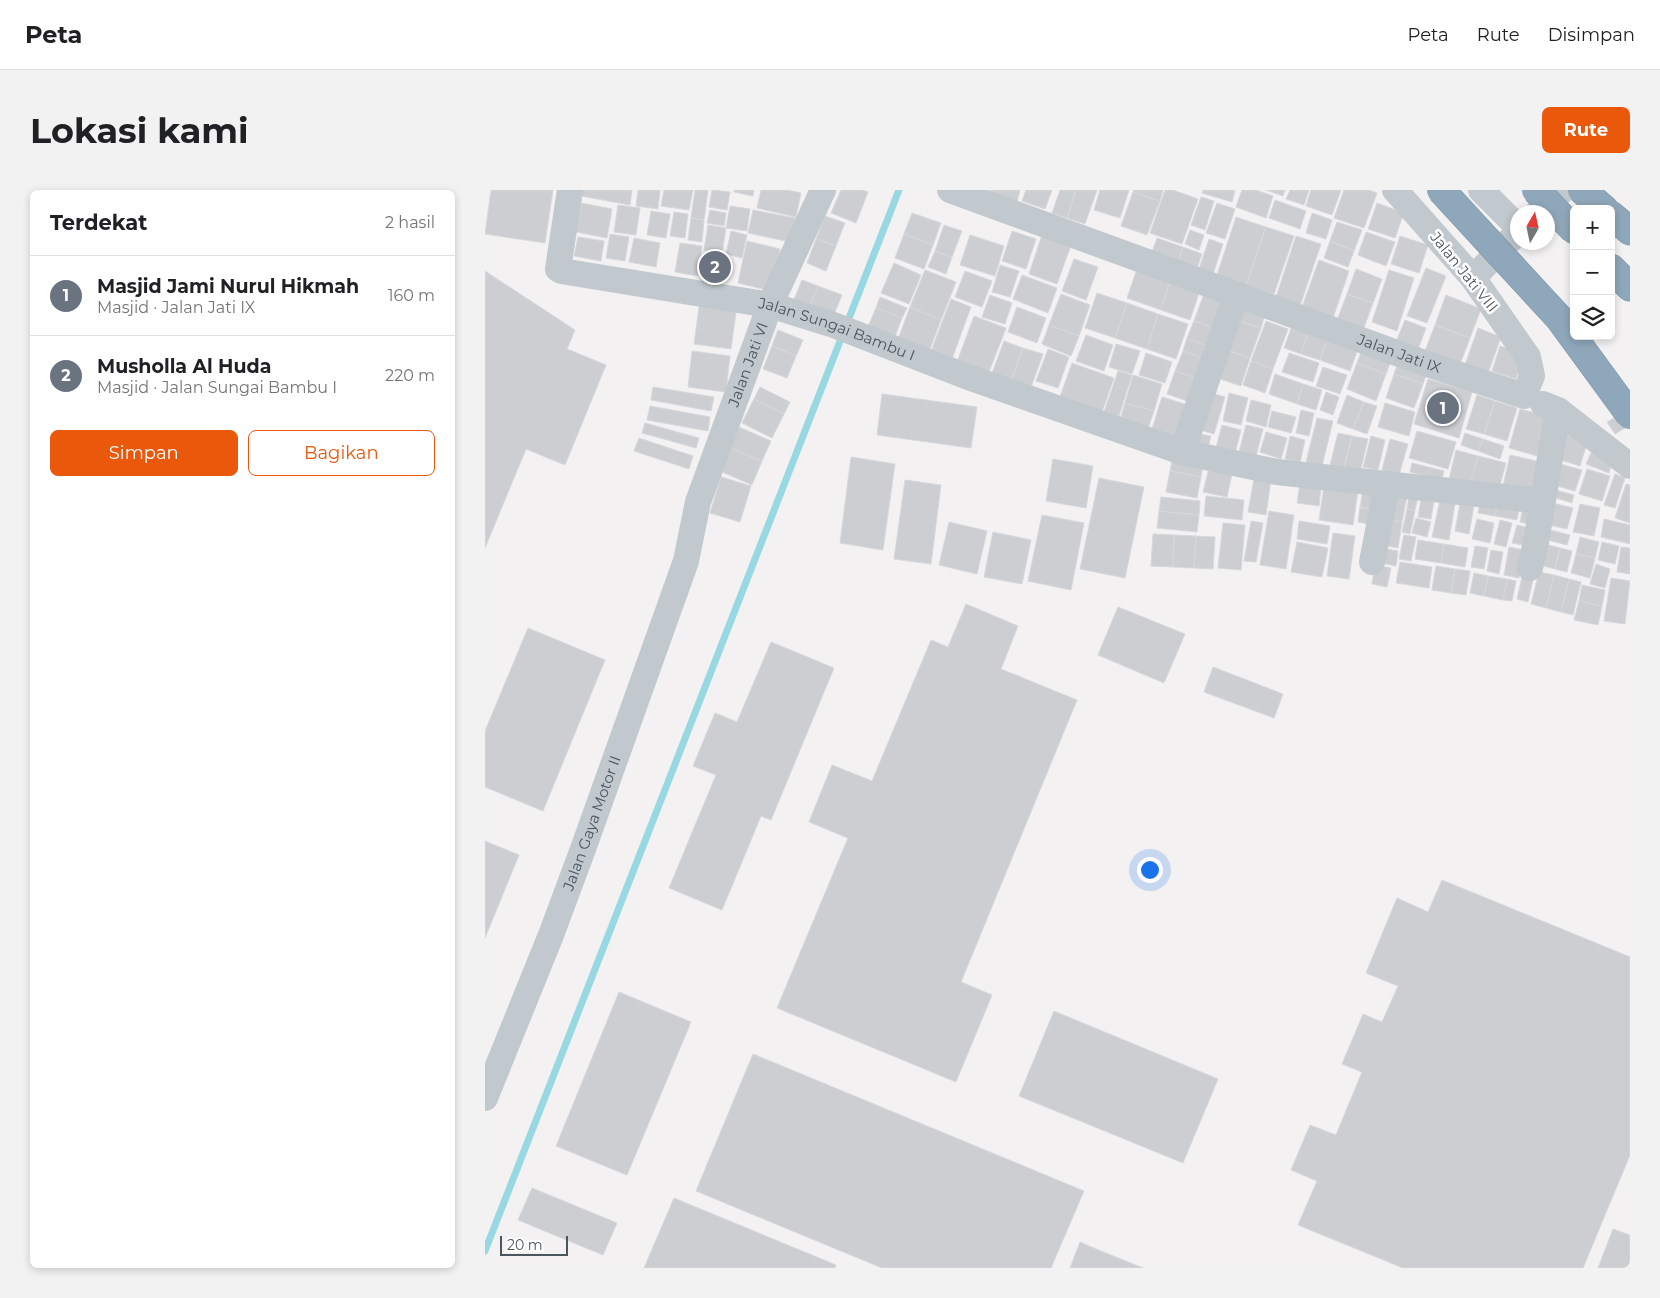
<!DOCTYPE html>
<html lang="id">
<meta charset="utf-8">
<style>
:root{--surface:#fff;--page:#f2f2f2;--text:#202124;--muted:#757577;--line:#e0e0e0;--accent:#ea580c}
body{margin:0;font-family:Montserrat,sans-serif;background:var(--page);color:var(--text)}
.controls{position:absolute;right:15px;top:15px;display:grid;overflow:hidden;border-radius:8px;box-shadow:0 2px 8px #0003}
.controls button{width:45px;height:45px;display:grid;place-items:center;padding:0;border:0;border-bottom:1px solid var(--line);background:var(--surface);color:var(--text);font:25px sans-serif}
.compass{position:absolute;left:1025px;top:15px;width:45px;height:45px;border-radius:50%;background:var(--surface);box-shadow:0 2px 8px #0003;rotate:9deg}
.scale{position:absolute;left:15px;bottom:12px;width:68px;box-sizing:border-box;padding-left:5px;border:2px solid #4b555d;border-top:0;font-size:14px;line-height:18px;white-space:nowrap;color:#4b555d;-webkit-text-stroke:4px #fff;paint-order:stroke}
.you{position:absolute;left:664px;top:679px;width:18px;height:18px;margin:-12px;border:4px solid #fff;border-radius:50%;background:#1a73e8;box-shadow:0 0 0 8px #1a73e833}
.badge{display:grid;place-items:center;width:32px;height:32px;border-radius:50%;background:var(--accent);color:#fff;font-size:16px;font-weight:700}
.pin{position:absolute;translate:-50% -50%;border:2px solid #fff;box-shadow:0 1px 5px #0006}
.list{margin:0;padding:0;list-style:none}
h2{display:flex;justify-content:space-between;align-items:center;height:65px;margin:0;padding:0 20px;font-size:21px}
h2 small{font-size:16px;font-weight:400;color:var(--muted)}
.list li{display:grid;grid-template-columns:32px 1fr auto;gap:15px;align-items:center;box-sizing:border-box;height:80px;padding:0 20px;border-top:1px solid var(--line)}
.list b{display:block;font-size:19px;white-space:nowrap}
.list p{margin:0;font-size:16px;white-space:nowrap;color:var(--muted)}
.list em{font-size:16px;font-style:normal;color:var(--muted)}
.actions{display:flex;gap:10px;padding:15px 20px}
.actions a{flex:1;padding:11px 0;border:1px solid var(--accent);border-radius:8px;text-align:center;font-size:18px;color:var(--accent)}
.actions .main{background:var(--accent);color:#fff}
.icon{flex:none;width:28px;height:28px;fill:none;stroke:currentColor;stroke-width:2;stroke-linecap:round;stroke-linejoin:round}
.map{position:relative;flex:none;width:1145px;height:1078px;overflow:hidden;border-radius:8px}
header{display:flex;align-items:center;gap:30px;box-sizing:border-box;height:70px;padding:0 25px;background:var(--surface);border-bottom:1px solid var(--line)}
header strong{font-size:24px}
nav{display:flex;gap:28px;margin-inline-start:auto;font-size:18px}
.intro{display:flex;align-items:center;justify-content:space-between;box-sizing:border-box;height:120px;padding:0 30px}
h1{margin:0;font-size:35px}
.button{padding:12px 22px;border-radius:8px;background:var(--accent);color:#fff;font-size:18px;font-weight:700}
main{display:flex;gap:30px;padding:0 30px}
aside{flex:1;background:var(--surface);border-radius:8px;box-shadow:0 2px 8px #0003}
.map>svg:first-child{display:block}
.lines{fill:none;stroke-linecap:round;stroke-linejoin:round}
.stream{stroke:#98d8e2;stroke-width:7}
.building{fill:#ccced2;stroke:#d6d8dc}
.highway-casing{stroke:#7a92a5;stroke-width:29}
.minor{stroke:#c1c9ce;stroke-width:26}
.highway{stroke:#8fa7ba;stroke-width:28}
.highway-bridge-casing{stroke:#7a92a5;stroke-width:29;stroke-linecap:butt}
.highway-bridge{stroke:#8fa7ba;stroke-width:28}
.labels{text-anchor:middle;stroke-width:5;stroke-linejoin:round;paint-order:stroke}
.street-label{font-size:15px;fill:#4b555d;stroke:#fff}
</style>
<header>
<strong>Peta</strong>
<nav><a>Peta</a><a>Rute</a><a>Disimpan</a></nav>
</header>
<div class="intro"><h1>Lokasi kami</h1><a class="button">Rute</a></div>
<main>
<aside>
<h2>Terdekat<small>2 hasil</small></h2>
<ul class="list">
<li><span class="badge" style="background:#6b7280">1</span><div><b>Masjid Jami Nurul Hikmah</b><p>Masjid · Jalan Jati IX</p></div><em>160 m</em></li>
<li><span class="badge" style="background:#6b7280">2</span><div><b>Musholla Al Huda</b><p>Masjid · Jalan Sungai Bambu I</p></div><em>220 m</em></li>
</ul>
<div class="actions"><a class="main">Simpan</a><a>Bagikan</a></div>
</aside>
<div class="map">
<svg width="1145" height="1078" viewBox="0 0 1145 1078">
<rect width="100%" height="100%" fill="#f3f1f2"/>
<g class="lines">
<!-- stream -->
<path class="stream" d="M0,1061L414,0"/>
</g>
<!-- building -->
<path class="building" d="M6,0H68L60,53L0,44Z
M97,0H147L145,15L96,6Z
M153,0H175L173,19L151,16Z
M179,0H208L204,20L176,16Z
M210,0H223L219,30L206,28Z
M227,0L245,2L242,20L224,17Z
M249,0H269L268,6L249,2Z
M276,0H301L316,3L311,27L272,18Z
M356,0H377L383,2L371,33L346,23Z
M506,0H535L532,12L505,5Z
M541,0H567L560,19L537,11Z
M575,0H591L582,28L567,23Z
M591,0H612L600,34L582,28Z
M615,0H644L635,28L609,20Z
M649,0H678L675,11L648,2Z
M680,0H688L713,9L697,54L665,43Z
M718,0H750L747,12L717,3Z
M757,0H771L788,6L781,28L751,17Z
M781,0H800L798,6Z
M805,0H824L819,15L801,9Z
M826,0H856L847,25L821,16Z
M859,0H884L892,3L879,38L849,28Z
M648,2L675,11L662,45L636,36Z
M716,7L729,11L720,40L706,35Z
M790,10L821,21L815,39L784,28Z
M96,13L127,19L122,48L91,42Z
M732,13L750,19L740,49L721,43Z
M892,13L919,23L910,48L883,39Z
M133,15L155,18L151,45L129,42Z
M245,16L265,19L262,41L241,38Z
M225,20L241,23L239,36L222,33Z
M268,20L310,28L305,52L263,43Z
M166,21L185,24L181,48L162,45Z
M189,22L203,24L200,48L185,46Z
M427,23L456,33L448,55L419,44Z
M827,23L847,30L841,49L821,43Z
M340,26L360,33L351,56L331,49Z
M751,27L781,37L761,95L732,85Z
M206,28L219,30L217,52L203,50Z
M852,32L877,40L869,61L845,51Z
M223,35L241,38L237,63L219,60Z
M459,35L477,41L467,67L450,61Z
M781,37L809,46L789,104L761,95Z
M705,40L719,45L714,60L700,54Z
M246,41L262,45L257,68L241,64Z
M527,41L551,49L541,79L517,71Z
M881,42L910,52L901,76L873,65Z
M125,44L144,47L140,71L121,68Z
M419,44L448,55L439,79L410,68Z
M485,45L519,56L510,86L475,75Z
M557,45L586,55L572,94L544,84Z
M811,46L836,54L815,116L791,107Z
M915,46L943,55L934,83L906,74Z
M93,47L119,51L116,71L89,66Z
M149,48L175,53L171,77L144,72Z
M672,48L698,57L691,77L665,68Z
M331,49L351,56L341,81L322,73Z
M724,49L738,54L727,87L713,82Z
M262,51L295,59L286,101L253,93Z
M845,51L869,61L863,77L839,68Z
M195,53L217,56L212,86L190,82Z
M698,57L717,64L710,84L691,77Z
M450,61L467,67L461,84L443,77Z
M219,63L244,67L241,91L215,86Z
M589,69L613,77L601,110L577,101Z
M834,70L864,81L847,131L816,120Z
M409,73L436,85L424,114L396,103Z
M515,75L534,81L525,107L507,102Z
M941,78L961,86L942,133L922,126Z
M652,79L685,90L676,120L642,108Z
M871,79L897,89L888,113L862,104Z
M440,80L471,92L456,130L425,117Z
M904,80L929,88L912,141L887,132Z
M0,81L90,140L82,159L121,175L80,275L41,259L0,358Z
M480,81L507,91L497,117L470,107Z
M537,85L572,98L563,123L528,109Z
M317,90L333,96L324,118L308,112Z
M685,90L715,100L705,130L676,120Z
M333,96L357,105L348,127L324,118Z
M720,101L743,109L732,139L709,131Z
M612,103L642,113L630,148L600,138Z
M576,104L605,115L594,146L564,135Z
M862,104L888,113L877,143L851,133Z
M505,105L527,113L520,134L497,127Z
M961,105L996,119L985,148L950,135Z
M395,107L422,118L417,128L391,118Z
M466,109L486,117L467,169L446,161Z
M215,110L252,115L246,159L209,154Z
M758,112L781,121L776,138L752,130Z
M642,113L673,124L662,159L630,148Z
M425,117L456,130L443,164L412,152Z
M532,117L561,128L552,153L523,142Z
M391,118L417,128L409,149L382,139Z
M673,124L703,134L691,169L662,159Z
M489,126L521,138L502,187L471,175Z
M752,130L776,138L765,168L742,160Z
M920,130L941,138L932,162L910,154Z
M709,131L732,139L725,157L702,148Z
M781,131L803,139L788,179L766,171Z
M808,133L825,138L816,164L799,158Z
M564,135L594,146L586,166L557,154Z
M950,135L985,148L975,174L940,161Z
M825,138L844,145L835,170L816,164Z
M993,138L1016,147L1003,183L980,175Z
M293,140L318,150L311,166L287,156Z
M601,145L628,155L619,181L591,171Z
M844,145L874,156L865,181L835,170Z
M702,148L725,157L721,169L698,161Z
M519,151L538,158L525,193L506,186Z
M631,154L655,161L647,184L624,177Z
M287,156L311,166L302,188L278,179Z
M1015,156L1039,163L1031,189L1007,181Z
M878,157L907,168L901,184L872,173Z
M538,158L558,164L545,200L525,193Z
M563,159L584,167L573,198L551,191Z
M742,160L765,168L756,196L732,188Z
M207,161L245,166L241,202L203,197Z
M698,161L721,169L714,189L690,181Z
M661,163L687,172L680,193L654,185Z
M804,163L834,173L828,192L797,182Z
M915,168L943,179L938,194L909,184Z
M766,171L788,179L780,203L758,195Z
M587,173L629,188L617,222L575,207Z
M872,173L901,184L891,211L862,199Z
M838,177L862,185L855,204L831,196Z
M633,181L647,185L634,226L619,222Z
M690,181L714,189L705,212L682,204Z
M790,184L818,194L812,214L784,204Z
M909,184L938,194L929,218L901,208Z
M648,185L677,194L669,221L640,213Z
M943,189L987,202L974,248L929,234Z
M818,194L837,200L831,220L812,214Z
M168,197L229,207L226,221L166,210Z
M275,197L305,212L299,224L269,209Z
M723,202L740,207L729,244L712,239Z
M841,202L854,207L848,225L835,220Z
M744,203L763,208L756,235L738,231Z
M397,204L492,217L486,258L392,245Z
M862,205L879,212L868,239L852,233Z
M992,205L1010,211L999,244L981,239Z
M677,207L706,216L694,251L666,242Z
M269,209L299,224L287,248L257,233Z
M766,210L786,215L781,237L761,231Z
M1010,211L1032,218L1022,251L999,244Z
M879,212L892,216L882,244L868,239Z
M640,213L669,221L663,239L635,230Z
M900,213L930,222L924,246L893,237Z
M165,216L225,227L223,241L162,230Z
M1035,219L1069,228L1059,268L1024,258Z
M816,220L829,223L824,246L811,243Z
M787,221L811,227L806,243L783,237Z
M1139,222L1145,235L1130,244L1122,232Z
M832,228L848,231L837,276L821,272Z
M160,233L214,248L211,258L157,243Z
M737,235L756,240L750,263L731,258Z
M761,235L778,239L771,266L754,262Z
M254,237L286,251L277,271L245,258Z
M932,241L971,252L963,279L924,268Z
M781,242L802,248L796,269L775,262Z
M709,243L726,246L723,258L707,254Z
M853,243L867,246L859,278L845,275Z
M980,243L998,249L993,261L976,255Z
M1080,243L1103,250L1095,276L1073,269Z
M805,246L820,250L815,273L800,269Z
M867,246L883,249L875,282L859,278Z
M886,246L900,250L893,280L878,277Z
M154,248L208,266L204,279L149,261Z
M905,249L923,254L914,285L897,280Z
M998,249L1019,256L1015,269L993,261Z
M1109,256L1130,265L1124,283L1101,274Z
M245,258L277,271L267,295L235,281Z
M689,260L719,268L716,287L685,281Z
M971,260L993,266L985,295L964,289Z
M1025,265L1056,272L1049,307L1017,301Z
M993,266L1021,273L1013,302L985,295Z
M366,267L410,274L398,360L355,353Z
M568,269L608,276L601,318L561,311Z
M726,270L749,275L742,307L718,302Z
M927,273L959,281L957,290L925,282Z
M1072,273L1097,280L1090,301L1065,294Z
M771,278L787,283L781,325L763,322Z
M1102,279L1125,286L1117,311L1094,304Z
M685,281L716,287L712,308L681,302Z
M1130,284L1140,288L1130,318L1119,315Z
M816,286L837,289L834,316L812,313Z
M236,287L266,296L255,332L225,323Z
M614,288L659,297L640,388L595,379Z
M840,289L874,294L868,335L834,330Z
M420,290L456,295L446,374L409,369Z
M879,294L895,296L892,320L875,317Z
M1141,294L1145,295V333L1130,328Z
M904,298L923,301L917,332L899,329Z
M1067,299L1089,305L1087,313L1065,306Z
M925,300L934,302L930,320L922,319Z
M937,303L950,305L946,329L933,327Z
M721,306L759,310L757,330L719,326Z
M956,306L971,308L964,350L947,347Z
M996,306L1013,309L1010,326L993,323Z
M676,307L715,311L714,325L674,321Z
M976,308L990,310L984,344L970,341Z
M1013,309L1035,313L1032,330L1010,326Z
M1064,312L1088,318L1082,339L1059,334Z
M1039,313L1050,316L1046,335L1035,332Z
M1095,314L1115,318L1109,346L1088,342Z
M875,317L892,320L889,335L873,332Z
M922,319L930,320L925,344L917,342Z
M674,321L714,325L712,342L672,338Z
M784,321L809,325L801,379L775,375Z
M557,325L599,333L586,400L543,391Z
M931,328L946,332L942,347L927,343Z
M899,329L917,332L913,358L894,354Z
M992,329L1009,333L1005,353L987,349Z
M1119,329L1145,335V354L1116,347Z
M1015,330L1027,333L1021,357L1009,354Z
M766,331L778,333L771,372L759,371Z
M814,331L845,336L842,354L812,349Z
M464,332L502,341L492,384L454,375Z
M738,333L760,335L756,380L733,378Z
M1032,335L1048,339L1043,356L1027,353Z
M1061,339L1085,345L1082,355L1059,349Z
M508,342L546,350L537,394L499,387Z
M848,343L870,346L864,389L842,386Z
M668,344L689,345L688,377L666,376Z
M689,345L711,346L709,378L688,377Z
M919,345L931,347L926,371L914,369Z
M711,346L730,347L728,379L709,378Z
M1095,347L1114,352L1110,368L1091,364Z
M933,350L959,354L956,373L930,369Z
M812,352L843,358L837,387L806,382Z
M1117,352L1134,356L1130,374L1113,370Z
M1056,353L1075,358L1070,379L1051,374Z
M959,354L983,358L980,377L956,373Z
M990,356L1003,358L999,379L986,377Z
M1024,357L1039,360L1034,388L1019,385Z
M1136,357L1145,358V384L1132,382Z
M895,358L913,361L911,376L892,372Z
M1075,358L1087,361L1082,382L1070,379Z
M1006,360L1018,362L1014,384L1002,381Z
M1091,364L1110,368L1105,388L1086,383Z
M915,372L947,377L944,398L911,393Z
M1111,374L1125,379L1120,398L1105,394Z
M890,375L906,378L902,397L887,394Z
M951,376L970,379L966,403L947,400Z
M970,379L985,381L981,405L966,403Z
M1054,382L1069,385L1061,418L1046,414Z
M989,383L1003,386L999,406L985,403Z
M1038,383L1049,385L1043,412L1032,409Z
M1069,385L1084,389L1076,422L1061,418Z
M1003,386L1022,389L1018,410L999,406Z
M1126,388L1145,391L1140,434L1119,431Z
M1022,389L1031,391L1027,411L1018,410Z
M1084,389L1096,392L1088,425L1076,422Z
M1097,395L1120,400L1117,416L1094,411Z
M1094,411L1117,416L1113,435L1089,430Z
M481,414L533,436L516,479L592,510L476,792L507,805L471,892L292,818L363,648L324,632L347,575L387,591L446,450L463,457Z
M633,417L700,444L679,493L613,465Z
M43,438L120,470L58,621L0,597V541Z
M286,452L349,478L286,630L276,626L237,720L184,698L231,585L208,576L230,523L252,532Z
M728,477L798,504L789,528L719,502Z
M0,651L34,665L0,748Z
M957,690L1145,767V965L1098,1078H918L813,1035L832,991L806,980L825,935L851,945L877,882L857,874L878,824L897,832L913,796L881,783L912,708L943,722Z
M134,802L206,832L142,985L71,956Z
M569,821L733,889L698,973L534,906Z
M268,864L599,1001L566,1078H397L211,1001Z
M47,998L132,1033L118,1065L33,1030Z
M189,1008L351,1075L350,1078H159Z
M1128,1039L1145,1045V1078H1113Z
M595,1052L611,1059L658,1078H585Z"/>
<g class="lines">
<defs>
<path id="highway" d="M1097,0L1119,19
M1126,25L1145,41
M1126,78L1145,97"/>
</defs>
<!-- highway casing -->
<use href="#highway" class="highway-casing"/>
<!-- minor -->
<g class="minor">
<path id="s1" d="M85,0L73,79L76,81L285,115L346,134L483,187L697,262L792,282L1057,311"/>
<path id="s2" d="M465,0L942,174L1039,206L1047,186L1043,167L988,88L910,0"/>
<path d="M996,0L1032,36"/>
<path d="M1053,22L1078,0"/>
<path d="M988,88L1032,43"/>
<path d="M1058,214L1073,220L1145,276"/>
<path d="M697,262L751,105"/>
<path d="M887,372L902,295"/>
<path d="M1045,378L1051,352L1073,220"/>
<path id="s3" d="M0,908L66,745L98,659L201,371L213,312L285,115L338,0"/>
</g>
<!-- highway -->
<use href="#highway" class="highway"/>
<defs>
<path id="highway-bridge" d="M956,0L1074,128L1145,225
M1051,0L1089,40"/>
</defs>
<!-- highway-bridge casing -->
<use href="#highway-bridge" class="highway-bridge-casing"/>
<!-- highway-bridge -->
<use href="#highway-bridge" class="highway-bridge"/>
</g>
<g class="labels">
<!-- street labels -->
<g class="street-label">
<text transform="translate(979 82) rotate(51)" y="5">Jalan Jati VIII</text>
<text dy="5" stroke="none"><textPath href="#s1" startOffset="366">Jalan Sungai Bambu I</textPath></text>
<text dy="5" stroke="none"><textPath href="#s2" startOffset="478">Jalan Jati IX</textPath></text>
<text dy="5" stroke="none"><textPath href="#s3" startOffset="780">Jalan Jati VI</textPath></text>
<text dy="5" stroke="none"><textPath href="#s3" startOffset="295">Jalan Gaya Motor II</textPath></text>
</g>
</g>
</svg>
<div class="controls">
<button>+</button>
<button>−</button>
<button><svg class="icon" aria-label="layers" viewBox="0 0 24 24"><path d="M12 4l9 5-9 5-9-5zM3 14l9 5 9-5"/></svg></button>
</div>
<svg class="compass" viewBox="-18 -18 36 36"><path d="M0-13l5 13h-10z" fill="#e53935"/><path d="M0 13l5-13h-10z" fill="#757577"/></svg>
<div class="scale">20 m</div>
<div class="you"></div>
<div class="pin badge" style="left:958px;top:218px;background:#6b7280">1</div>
<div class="pin badge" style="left:230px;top:77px;background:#6b7280">2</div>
</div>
</main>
